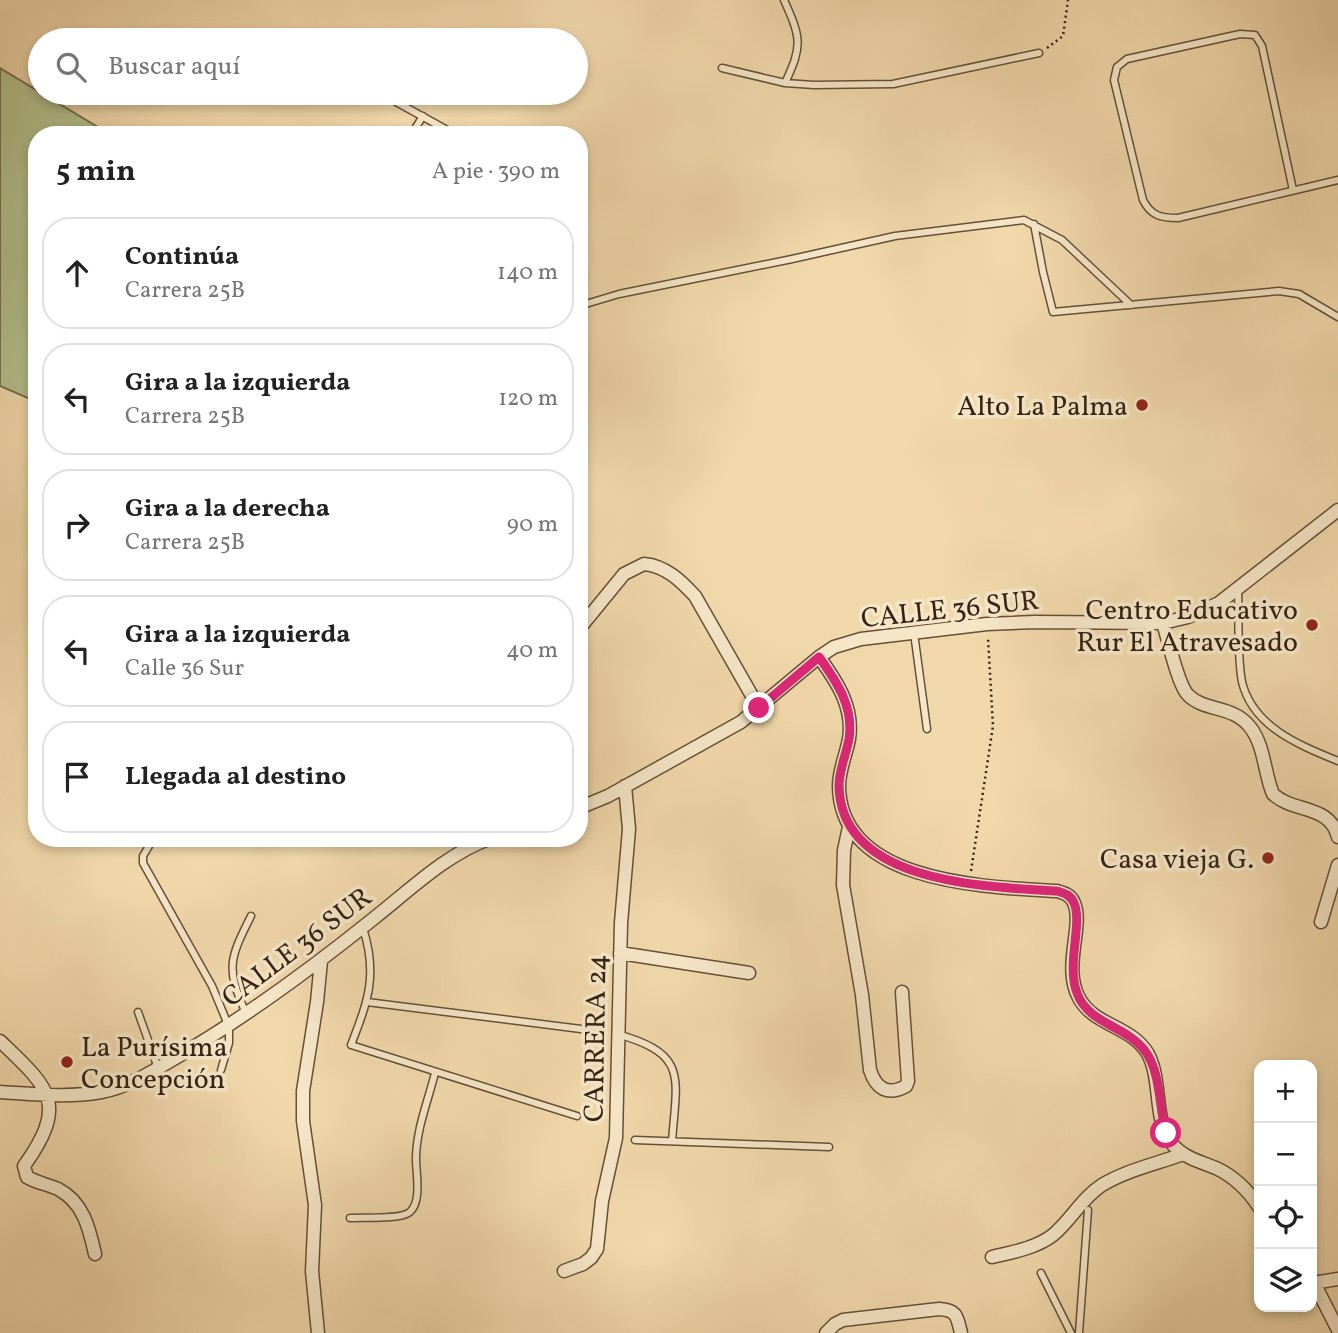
<!DOCTYPE html>
<html lang="es">
<meta charset="utf-8">
<style>
:root{--surface:#fff;--page:#f6f6f6;--text:#222;--muted:#767676;--line:#e0e0e0}
body{margin:0;font-family:Vollkorn,serif;background:var(--page);color:var(--text)}
.controls{position:absolute;right:21px;bottom:21px;display:grid;overflow:hidden;border-radius:14px;box-shadow:0 4px 10px #0003}
.controls button{width:63px;height:63px;display:grid;place-items:center;padding:0;border:0;border-bottom:2px solid var(--line);background:var(--surface);color:var(--text);font:35px sans-serif}
.stop{position:absolute;width:21px;height:21px;margin:-16px;border:5px solid #db2777;border-radius:50%;background:#fff}
.stop.end{background:#db2777;border-color:#fff;box-shadow:0 2px 7px #0008}
.list{margin:0;padding:0;list-style:none}
h2{display:flex;justify-content:space-between;align-items:center;height:91px;margin:0;padding:0 28px;font-size:30px}
h2 small{font-size:23px;font-weight:400;color:var(--muted)}
.list li{display:grid;grid-template-columns:46px 1fr auto;gap:21px;align-items:center;box-sizing:border-box;height:112px;margin:0 14px 14px;padding:0 14px;border:2px solid var(--line);border-radius:28px}
.list b{display:block;font-size:26px;white-space:nowrap}
.list p{margin:0;font-size:23px;white-space:nowrap;color:var(--muted)}
.list em{font-size:23px;font-style:normal;color:var(--muted)}
.icon{flex:none;width:38px;height:38px;fill:none;stroke:currentColor;stroke-width:2;stroke-linecap:round;stroke-linejoin:round}
.map{position:relative;flex:none;width:1338px;height:1333px;overflow:hidden}
.search{position:absolute;background:var(--surface);box-shadow:0 4px 10px #0003;left:28px;top:28px;width:560px;height:77px;display:flex;align-items:center;gap:18px;box-sizing:border-box;padding:0 24px;border-radius:38px;color:var(--muted);font-size:26px}
.panel{position:absolute;background:var(--surface);box-shadow:0 4px 10px #0003;left:28px;top:126px;width:560px;height:721px;border-radius:28px}
.map>svg:first-child{display:block}
.green{fill:#b3c08e;stroke:#747150;stroke-width:2}
.lines{fill:none;stroke-linecap:round;stroke-linejoin:round}
.service-casing{stroke:#655039;stroke-width:9}
.minor-casing{stroke:#655039;stroke-width:15}
.path{stroke:#362213;stroke-width:2.5;stroke-dasharray:2 3.5;stroke-linecap:butt}
.service{stroke:#f6e6c8;stroke-width:6}
.minor{stroke:#f6e6c8;stroke-width:12}
.route{stroke:#db2777;stroke-width:9}
.poi-dot{fill:#8f2418;stroke:#f6e6c8;stroke-width:2.5}
.labels{text-anchor:middle;stroke-width:7;stroke-linejoin:round;paint-order:stroke}
.poi-label{font-size:28px;fill:#362213;stroke:#f6e6c8;text-anchor:end}
.street-label{font-size:28px;fill:#362213;stroke:#f6e6c8}
</style>
<div class="map">
<svg width="1338" height="1333" viewBox="0 0 1338 1333">
<rect width="100%" height="100%" fill="#f1d8ab"/>
<filter id="stains"><feTurbulence type="fractalNoise" baseFrequency=".00286" numOctaves="4"/><feColorMatrix values="0 0 0 0 .2 0 0 0 0 .09 0 0 0 0 .02 0 0 0 .5 -.17"/></filter>
<radialGradient id="worn" r=".72"><stop offset=".6" stop-color="#630" stop-opacity="0"/><stop offset="1" stop-color="#630" stop-opacity=".3"/></radialGradient>
<!-- green -->
<path class="green" d="M0,68L111,135H37V402L0,386Z"/>
<g class="lines">
<defs>
<path id="service" d="M784,0C801,38 803,45 785,83
M722,68L785,83L814,85L893,84L1039,53
M380,93L456,135
M411,135L423,116
M1293,190L1262,46L1255,35L1240,34L1127,59L1117,67L1114,80L1143,200C1151,216 1161,218 1178,218L1338,180
M1034,224L1043,272L1053,312L1279,291L1299,294L1338,317
M579,306L619,294L792,259L895,236L1024,220L1062,240L1131,305
M1238,590C1239,617 1237,656 1242,682C1253,727 1299,745 1338,761
M914,633L927,729
M152,841L143,856V863L212,986L229,1027V1043L221,1070
M363,928C378,975 368,1001 351,1045L577,1116
M367,1002L581,1029
M138,1012L158,1068
M246,1013C225,968 230,958 251,916
M617,1034C688,1054 677,1076 672,1141
M635,1140L829,1147
M350,1218C364,1217 400,1220 410,1212C422,1201 416,1174 416,1159C416,1130 428,1101 435,1073
M1041,1273L1071,1333
M1079,1333L1088,1210"/>
<path id="minor" d="M1163,623C1168,639 1178,685 1188,695C1205,712 1233,705 1250,727C1265,746 1264,773 1273,794C1293,813 1330,804 1338,837
M579,629L624,574L644,564C666,566 681,581 695,596L759,708
M819,657C837,682 854,707 849,739C846,755 839,770 839,786C840,884 987,887 1057,891C1064,893 1071,895 1074,903C1084,926 1062,967 1079,998C1094,1026 1132,1026 1148,1054C1163,1082 1152,1122 1174,1146C1185,1158 1201,1162 1216,1168C1235,1177 1248,1190 1259,1207
M579,808L608,796L741,722L819,657L834,647L861,639L987,624L1035,622L1163,623L1188,617L1219,603L1338,510
M849,827L844,850L843,885L862,995L870,1070C876,1089 888,1096 906,1086L908,1081L902,992
M1321,922L1338,865
M620,953L749,973
M0,1041C49,1088 69,1103 24,1166L27,1177C37,1183 47,1184 58,1189C83,1202 89,1227 95,1254
M0,1092C33,1094 68,1098 101,1092C130,1087 158,1068 182,1054C250,1014 312,968 373,919C410,890 446,854 491,838
M992,1257C1013,1252 1036,1248 1053,1235C1071,1220 1082,1198 1102,1185C1127,1170 1156,1164 1183,1154
M564,1271L583,1264L591,1258L597,1249L602,1201L616,1138L621,923L629,829L625,786
M1312,1279L1338,1330
M1314,1283L1338,1279
M318,1333L312,1271L315,1205L303,1121V1091L317,1002L321,961
M826,1333L835,1324L843,1320L939,1309C957,1310 957,1316 961,1333"/>
</defs>
<!-- service casing -->
<use href="#service" class="service-casing"/>
<!-- minor casing -->
<use href="#minor" class="minor-casing"/>
<!-- path -->
<path class="path" d="M1047,48L1063,36L1068,0
M971,871L993,726L988,638"/>
<!-- service -->
<use href="#service" class="service"/>
<!-- minor -->
<use href="#minor" class="minor"/>
</g>
<g class="lines">
<!-- route -->
<path class="route" d="M759,708L819,657C837,682 854,707 849,739C846,755 839,770 839,786C841,884 987,887 1057,891C1064,893 1071,895 1074,903C1083,923 1066,964 1077,993C1088,1024 1127,1026 1145,1051C1161,1072 1159,1108 1166,1133"/>
</g>
<!-- markers -->
<g class="poi-dot">
<circle cx="1142" cy="405" r="7"/>
<circle cx="1312" cy="625" r="7"/>
<circle cx="1268" cy="858" r="7"/>
<circle cx="67" cy="1062" r="7"/>
</g>
<g class="labels">
<!-- poi labels -->
<g class="poi-label">
<text x="1128" y="415">Alto La Palma</text>
<text x="1298" y="619">Centro Educativo<tspan x="1298" dy="32">Rur El Atravesado</tspan></text>
<text x="1254" y="868">Casa vieja G.</text>
<text x="81" y="1056" text-anchor="start">La Purísima<tspan x="81" dy="32">Concepción</tspan></text>
</g>
<!-- street labels -->
<g class="street-label">
<text transform="translate(950 608) rotate(-6)" y="10">CALLE 36 SUR</text>
<text transform="translate(296 946) rotate(-37)" y="10">CALLE 36 SUR</text>
<text transform="translate(594 1038) rotate(-89)" y="10">CARRERA 24</text>
</g>
</g>
<rect width="100%" height="100%" filter="url(#stains)"/>
<rect width="100%" height="100%" fill="url(#worn)"/>
</svg>
<div class="controls">
<button>+</button>
<button>−</button>
<button><svg class="icon" aria-label="locate" viewBox="0 0 24 24"><circle cx="12" cy="12" r="6"/><path d="M12 2v4M12 18v4M2 12h4M18 12h4"/></svg></button>
<button><svg class="icon" aria-label="layers" viewBox="0 0 24 24"><path d="M12 4l9 5-9 5-9-5zM3 14l9 5 9-5"/></svg></button>
</div>
<div class="stop" style="left:1166px;top:1133px"></div>
<div class="stop end" style="left:759px;top:708px"></div>
<div class="search"><svg class="icon" aria-label="search" viewBox="0 0 24 24"><circle cx="10" cy="10" r="6"/><path d="M15 15l6 6"/></svg>Buscar aquí</div>
<section class="panel">
<h2>5 min<small>A pie · 390 m</small></h2>
<ul class="list">
<li><svg class="icon" aria-label="ahead" viewBox="0 0 24 24"><path d="M12 20V5M6 11l6-6 6 6"/></svg><div><b>Continúa</b><p>Carrera 25B</p></div><em>140 m</em></li>
<li><svg class="icon" aria-label="left" viewBox="0 0 24 24"><path d="M17 20v-9H6M10 6l-5 5 5 5"/></svg><div><b>Gira a la izquierda</b><p>Carrera 25B</p></div><em>120 m</em></li>
<li><svg class="icon" aria-label="right" viewBox="0 0 24 24"><path d="M7 20v-9h11M14 6l5 5-5 5"/></svg><div><b>Gira a la derecha</b><p>Carrera 25B</p></div><em>90 m</em></li>
<li><svg class="icon" aria-label="left" viewBox="0 0 24 24"><path d="M17 20v-9H6M10 6l-5 5 5 5"/></svg><div><b>Gira a la izquierda</b><p>Calle 36 Sur</p></div><em>40 m</em></li>
<li><svg class="icon" aria-label="arrive" viewBox="0 0 24 24"><path d="M6 21V4h12l-3 4 3 4H6"/></svg><div><b>Llegada al destino</b></div></li>
</ul>
</section>
</div>
